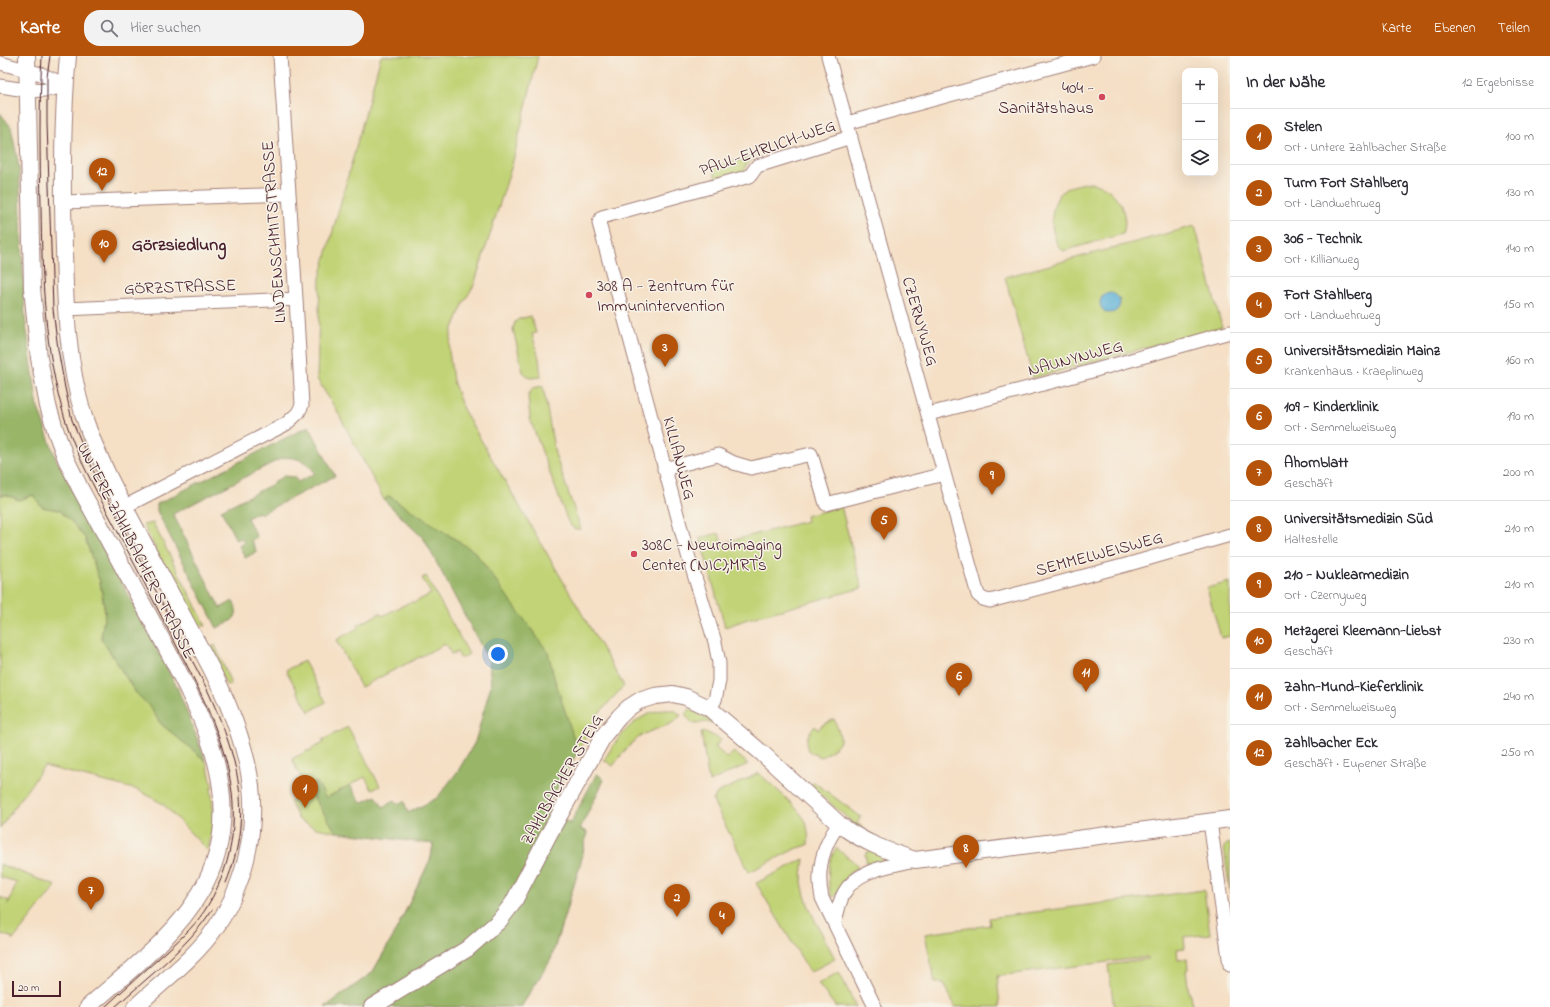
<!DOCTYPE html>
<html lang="de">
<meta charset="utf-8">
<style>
:root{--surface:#fff;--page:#f2f2f3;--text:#2b2b33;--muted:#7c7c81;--line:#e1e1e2;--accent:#b45309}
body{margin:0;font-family:"Indie Flower",sans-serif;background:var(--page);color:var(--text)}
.controls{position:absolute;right:12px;top:12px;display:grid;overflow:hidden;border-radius:8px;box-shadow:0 4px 16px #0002}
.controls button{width:36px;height:36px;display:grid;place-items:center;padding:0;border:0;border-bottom:1px solid var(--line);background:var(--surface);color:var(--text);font:20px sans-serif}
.scale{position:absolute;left:12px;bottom:10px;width:49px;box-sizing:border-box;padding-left:4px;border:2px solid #4a1f2b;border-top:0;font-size:11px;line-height:14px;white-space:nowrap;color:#4a1f2b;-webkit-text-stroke:3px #f7f3e8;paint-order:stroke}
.you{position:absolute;left:498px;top:598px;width:14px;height:14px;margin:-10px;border:3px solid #fff;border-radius:50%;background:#1a73e8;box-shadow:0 0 0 6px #1a73e833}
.badge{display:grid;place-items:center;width:26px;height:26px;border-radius:50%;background:var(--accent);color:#fff;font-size:13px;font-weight:700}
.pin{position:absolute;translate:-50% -33px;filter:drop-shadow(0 1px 2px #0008)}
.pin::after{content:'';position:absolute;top:21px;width:14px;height:12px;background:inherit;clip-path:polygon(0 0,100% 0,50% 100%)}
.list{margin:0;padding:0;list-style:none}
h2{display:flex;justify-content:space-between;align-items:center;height:52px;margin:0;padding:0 16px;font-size:17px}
h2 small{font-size:13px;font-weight:400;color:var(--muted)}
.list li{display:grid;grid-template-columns:26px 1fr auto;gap:12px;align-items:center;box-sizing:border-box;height:56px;padding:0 16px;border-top:1px solid var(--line)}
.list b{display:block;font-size:15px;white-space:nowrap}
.list p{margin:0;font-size:13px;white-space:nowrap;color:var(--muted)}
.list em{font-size:13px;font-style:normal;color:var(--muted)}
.icon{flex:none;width:22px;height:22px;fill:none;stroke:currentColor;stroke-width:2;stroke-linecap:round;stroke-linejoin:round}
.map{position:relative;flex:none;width:1230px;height:951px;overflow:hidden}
header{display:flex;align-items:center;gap:24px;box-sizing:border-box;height:56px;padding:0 20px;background:var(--accent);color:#fff}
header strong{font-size:19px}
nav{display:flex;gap:22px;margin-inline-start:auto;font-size:14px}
.search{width:280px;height:36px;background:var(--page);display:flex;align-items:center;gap:10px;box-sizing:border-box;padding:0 14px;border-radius:16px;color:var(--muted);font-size:15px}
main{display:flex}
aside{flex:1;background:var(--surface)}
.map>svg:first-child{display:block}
.green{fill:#c1d376;stroke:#867950}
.forest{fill:#98b567;stroke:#716a49}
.water{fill:#5ab0d7;stroke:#526881}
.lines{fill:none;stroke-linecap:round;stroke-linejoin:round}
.minor-casing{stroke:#a07f78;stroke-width:15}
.tertiary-casing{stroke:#a07f78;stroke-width:18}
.minor{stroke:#fff;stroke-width:13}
.tertiary{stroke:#fff;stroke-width:16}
.tram{stroke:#4a1f2b;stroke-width:1}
.poi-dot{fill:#d1495b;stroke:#f7f3e8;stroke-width:1.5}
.labels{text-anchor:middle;stroke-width:3;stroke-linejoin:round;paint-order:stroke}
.poi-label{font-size:17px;fill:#4a1f2b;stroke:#f7f3e8;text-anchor:start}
.street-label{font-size:17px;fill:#4a1f2b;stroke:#f7f3e8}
.neighbourhood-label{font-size:18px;font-weight:bold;fill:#4a1f2b;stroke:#f7f3e8}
</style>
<header>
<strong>Karte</strong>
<div class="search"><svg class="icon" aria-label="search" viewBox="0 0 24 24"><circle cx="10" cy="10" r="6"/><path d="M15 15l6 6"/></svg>Hier suchen</div>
<nav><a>Karte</a><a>Ebenen</a><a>Teilen</a></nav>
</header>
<main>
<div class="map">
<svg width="1230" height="951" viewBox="0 0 1230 951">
<rect width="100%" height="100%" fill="#f7f3e8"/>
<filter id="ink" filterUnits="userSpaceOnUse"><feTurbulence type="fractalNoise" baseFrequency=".025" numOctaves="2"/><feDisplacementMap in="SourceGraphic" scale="8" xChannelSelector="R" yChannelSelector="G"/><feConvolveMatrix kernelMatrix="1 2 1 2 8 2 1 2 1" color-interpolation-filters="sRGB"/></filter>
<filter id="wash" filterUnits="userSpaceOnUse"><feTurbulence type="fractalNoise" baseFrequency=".012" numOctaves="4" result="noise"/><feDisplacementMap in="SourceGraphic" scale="16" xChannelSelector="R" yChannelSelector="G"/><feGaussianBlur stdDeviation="0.9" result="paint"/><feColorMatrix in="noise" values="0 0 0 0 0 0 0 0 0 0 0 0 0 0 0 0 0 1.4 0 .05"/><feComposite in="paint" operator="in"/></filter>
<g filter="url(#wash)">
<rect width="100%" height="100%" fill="#f5dfc5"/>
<!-- green -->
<path class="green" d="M381,0H538L512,109L474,229L463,248L452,275L449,295L453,325L463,353L624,630L599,657L545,754L587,776L581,806L551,903L521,951H325L372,917L393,881L431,802L433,788L541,749L490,605L424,483L384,444L337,355L317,323L320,222Z
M755,100L746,109L743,119L717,126L713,111Z
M1085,127C1112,125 1131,154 1123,178L1063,195C1049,182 1048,150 1062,136C1068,130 1077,129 1085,127Z
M1195,170L1222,271L1033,322L1005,221Z
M531,260L536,277L532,278L539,302L541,321L530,322L523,316L513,273L515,266L519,263Z
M543,330L555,398L581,473H574L568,466L530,363L528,339L533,332Z
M0,439H7L19,444L33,439L42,451L59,454L72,466L85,482L100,526L105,556L101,582L136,637L151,652L160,667L206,705L213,731H211L214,763L208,795L163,748L138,734L44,710L0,772Z
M841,450L862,532L748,563L725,571L700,482L719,477L722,487L807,465L806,460Z
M153,467L206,570L196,569L143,469Z
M426,520L469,598L461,603L457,596L452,599L445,588L361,631L336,584L358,572L357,570L380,557L382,560L412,545L413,547L431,538L422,522Z
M1230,526V580L1221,582L1207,532Z
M215,589L231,628L227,630L209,593Z
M304,605L326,646L309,656L286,614Z
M690,653L713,666L692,667L685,658Z
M662,654H674L681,659C673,671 653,672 641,680C629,688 621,699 613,710L604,704C619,680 633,660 662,654Z
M834,663C844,688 843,686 822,701C818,700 813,698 810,696C802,689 809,675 815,670L818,674L821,670Z
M348,671L380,730L372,734L365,721L326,742L307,731L336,776L316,772L299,764L290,746L307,731L297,714L292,703L309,694L310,696L312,695L311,693L324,687L322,684Z
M701,676L710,678L721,684L715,691L727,702L734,696L748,708L709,726Z
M759,717C772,730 796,749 805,764C808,772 809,781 808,789L795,793L749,816L713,745L717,737Z
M814,726L861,761L857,767L863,771L862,775L812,731V728Z
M1230,787V837L1224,791L1227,788Z
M836,792L854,806L858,812C842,818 842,835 833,841L831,840C827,822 827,807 836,792Z
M870,795L888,800L887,804L867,807L865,798Z
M804,803C803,813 801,822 803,831C807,854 825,882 835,903L810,916L756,827Z
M0,808L56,830L13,884L11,881L0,878V841L9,845L8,848L17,826L0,821Z
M1204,834L1210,878L1184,881L1185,892L1177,893L1178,904L1187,903L1188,913L1186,914L1189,938H1191L1193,951H1114L1108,909L1147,903V901L997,920L1000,951H955L944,927H935L925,878L990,869L989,862Z
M839,916L856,951H836L818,928Z"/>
<!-- forest -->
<path class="forest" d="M0,57L11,71L19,111L25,262L38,352L56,403L177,631L206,705L160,667L151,652L136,637L101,582L105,556L100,526L85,482L72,466L59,454L42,451L33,439L19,444L7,439H0Z
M309,370L335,420L260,458L259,456L247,462L257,481L251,484L256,494V496L245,502L239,490L244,487L241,482L236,484L221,454L273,428V426L284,420L294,421L298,426L315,417C307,405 296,400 282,402L173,458L220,552L233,545C242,563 231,565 217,572L157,455V448Z
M389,440L475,496L548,596L554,621L578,695L545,754L570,768L597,717L604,724L580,773L587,776L581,806L551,903L521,951H325L372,917L393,881L431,802L433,788L336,776L307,731L317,726L326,742L350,729L361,747L376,740L383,751L395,744L397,748L404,745L408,757L437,742L458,715L475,686L491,629L489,605L424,483L384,444Z"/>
<!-- water -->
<path class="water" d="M1100 247a10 10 0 1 1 20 0a10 10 0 1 1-20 0Z"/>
</g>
<g filter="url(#ink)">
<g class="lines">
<defs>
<path id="minor" d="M828,0L978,539L983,543L990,545L1126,509L1230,479
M0,7L41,18L66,29
M0,30C23,34 43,38 66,29
M847,67L1093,0
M63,146L289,138
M65,253L296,243
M929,358L1085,317L1230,276
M664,413L718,399L734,407L751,412L811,398L826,448L944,418
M124,451L286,368L298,357L302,349L296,243L280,0
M709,652L715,644L719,625V607L715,586L688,499L599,167L602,161L750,120L757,110L851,81
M1210,766L1230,909
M839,768C823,789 816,815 822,842L875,951
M835,867C837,857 839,846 844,837C857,813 891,810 915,804"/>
<path id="tertiary" d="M27,0L32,232L39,302L48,350L56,376L66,403L80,432C104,476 128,521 152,565C196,649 256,743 200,837C173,883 127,916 88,951
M68,0C62,64 62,128 64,192C65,249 67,306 84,361C98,402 118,440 139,478C157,512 175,545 193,579C216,619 237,662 247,707C260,763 248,824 216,871C197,900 161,927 135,951
M372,951L467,893L499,865L513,847L550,776L604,679L619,661L628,652L639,645L655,640L673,638L686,641L709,652L763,698L839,768C864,787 885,794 915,804L1230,763"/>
</defs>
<!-- minor casing -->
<use href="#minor" class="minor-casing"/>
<!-- tertiary casing -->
<use href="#tertiary" class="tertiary-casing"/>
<!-- minor -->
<use href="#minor" class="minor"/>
<!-- tertiary -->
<use href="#tertiary" class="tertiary"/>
<!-- tram -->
<path class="tram" d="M42,0C39,51 40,101 41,151C42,222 44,295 65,363C76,398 94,431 111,463C131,501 151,540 171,579C216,664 264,755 208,849C198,867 182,881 167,895C146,914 125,932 105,951
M50,0L47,21V67L53,253L58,293L65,332L72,364L94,416L207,633C237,699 255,757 226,827
M115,951C149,920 187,892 212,854"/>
</g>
</g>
<!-- markers -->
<g class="poi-dot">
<circle cx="1102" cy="41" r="4"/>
<circle cx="589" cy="239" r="4"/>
<circle cx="634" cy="498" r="4"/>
</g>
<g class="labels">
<!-- poi labels -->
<g class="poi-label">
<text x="1094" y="37" text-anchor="end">404 -<tspan x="1094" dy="20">Sanitätshaus</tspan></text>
<text x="597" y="235">308 A - Zentrum für<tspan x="597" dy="20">Immunintervention</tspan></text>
<text x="642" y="494">308C - Neuroimaging<tspan x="642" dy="20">Center (NIC);MRTs</tspan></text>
</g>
<!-- street labels -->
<g class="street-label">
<text transform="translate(767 91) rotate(-19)" y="6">PAUL-EHRLICH-WEG</text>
<text transform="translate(273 176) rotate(-94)" y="6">LINDENSCHMITSTRASSE</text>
<text transform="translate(180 230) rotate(-2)" y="6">GÖRZSTRASSE</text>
<text transform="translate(921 265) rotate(74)" y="6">CZERNYWEG</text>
<text transform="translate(1075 301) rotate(-15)" y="6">NAUNYNWEG</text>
<text transform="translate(680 402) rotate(75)" y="6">KILLIANWEG</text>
<text transform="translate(137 494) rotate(63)" y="6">UNTERE ZAHLBACHER STRASSE</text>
<text transform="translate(1099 497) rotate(-15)" y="6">SEMMELWEISWEG</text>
<text transform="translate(561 723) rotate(-60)" y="6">ZAHLBACHER STEIG</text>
</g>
<!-- neighbourhood labels -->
<g class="neighbourhood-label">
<text x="179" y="194">Görzsiedlung</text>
</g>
</g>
</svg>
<div class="controls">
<button>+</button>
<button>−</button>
<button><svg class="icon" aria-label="layers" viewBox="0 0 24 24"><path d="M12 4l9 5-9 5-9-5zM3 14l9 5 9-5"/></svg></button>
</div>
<div class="scale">20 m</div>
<div class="you"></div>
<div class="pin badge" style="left:305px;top:752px">1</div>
<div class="pin badge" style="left:677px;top:861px">2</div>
<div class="pin badge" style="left:665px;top:311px">3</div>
<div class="pin badge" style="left:722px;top:879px">4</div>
<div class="pin badge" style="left:884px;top:484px">5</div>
<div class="pin badge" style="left:959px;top:640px">6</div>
<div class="pin badge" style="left:91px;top:854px">7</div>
<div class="pin badge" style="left:966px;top:812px">8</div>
<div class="pin badge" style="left:992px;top:439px">9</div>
<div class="pin badge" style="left:104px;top:207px">10</div>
<div class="pin badge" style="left:1086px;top:636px">11</div>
<div class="pin badge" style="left:102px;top:135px">12</div>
</div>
<aside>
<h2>In der Nähe<small>12 Ergebnisse</small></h2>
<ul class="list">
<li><span class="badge">1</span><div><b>Stelen</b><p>Ort · Untere Zahlbacher Straße</p></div><em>100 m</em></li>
<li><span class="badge">2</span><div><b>Turm Fort Stahlberg</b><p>Ort · Landwehrweg</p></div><em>130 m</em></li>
<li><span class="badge">3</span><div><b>306 - Technik</b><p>Ort · Killianweg</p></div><em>140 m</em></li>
<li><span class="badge">4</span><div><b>Fort Stahlberg</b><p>Ort · Landwehrweg</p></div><em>150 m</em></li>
<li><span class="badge">5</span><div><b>Universitätsmedizin Mainz</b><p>Krankenhaus · Kraeplinweg</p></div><em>160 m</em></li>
<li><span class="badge">6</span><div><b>109 - Kinderklinik</b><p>Ort · Semmelweisweg</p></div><em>190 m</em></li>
<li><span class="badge">7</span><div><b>Ahornblatt</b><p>Geschäft</p></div><em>200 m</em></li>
<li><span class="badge">8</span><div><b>Universitätsmedizin Süd</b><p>Haltestelle</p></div><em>210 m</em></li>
<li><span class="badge">9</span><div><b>210 - Nuklearmedizin</b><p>Ort · Czernyweg</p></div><em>210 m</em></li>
<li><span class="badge">10</span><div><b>Metzgerei Kleemann-Liebst</b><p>Geschäft</p></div><em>230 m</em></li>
<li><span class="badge">11</span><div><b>Zahn-Mund-Kieferklinik</b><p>Ort · Semmelweisweg</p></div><em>240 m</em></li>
<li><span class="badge">12</span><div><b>Zahlbacher Eck</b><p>Geschäft · Eupener Straße</p></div><em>250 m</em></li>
</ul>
</aside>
</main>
